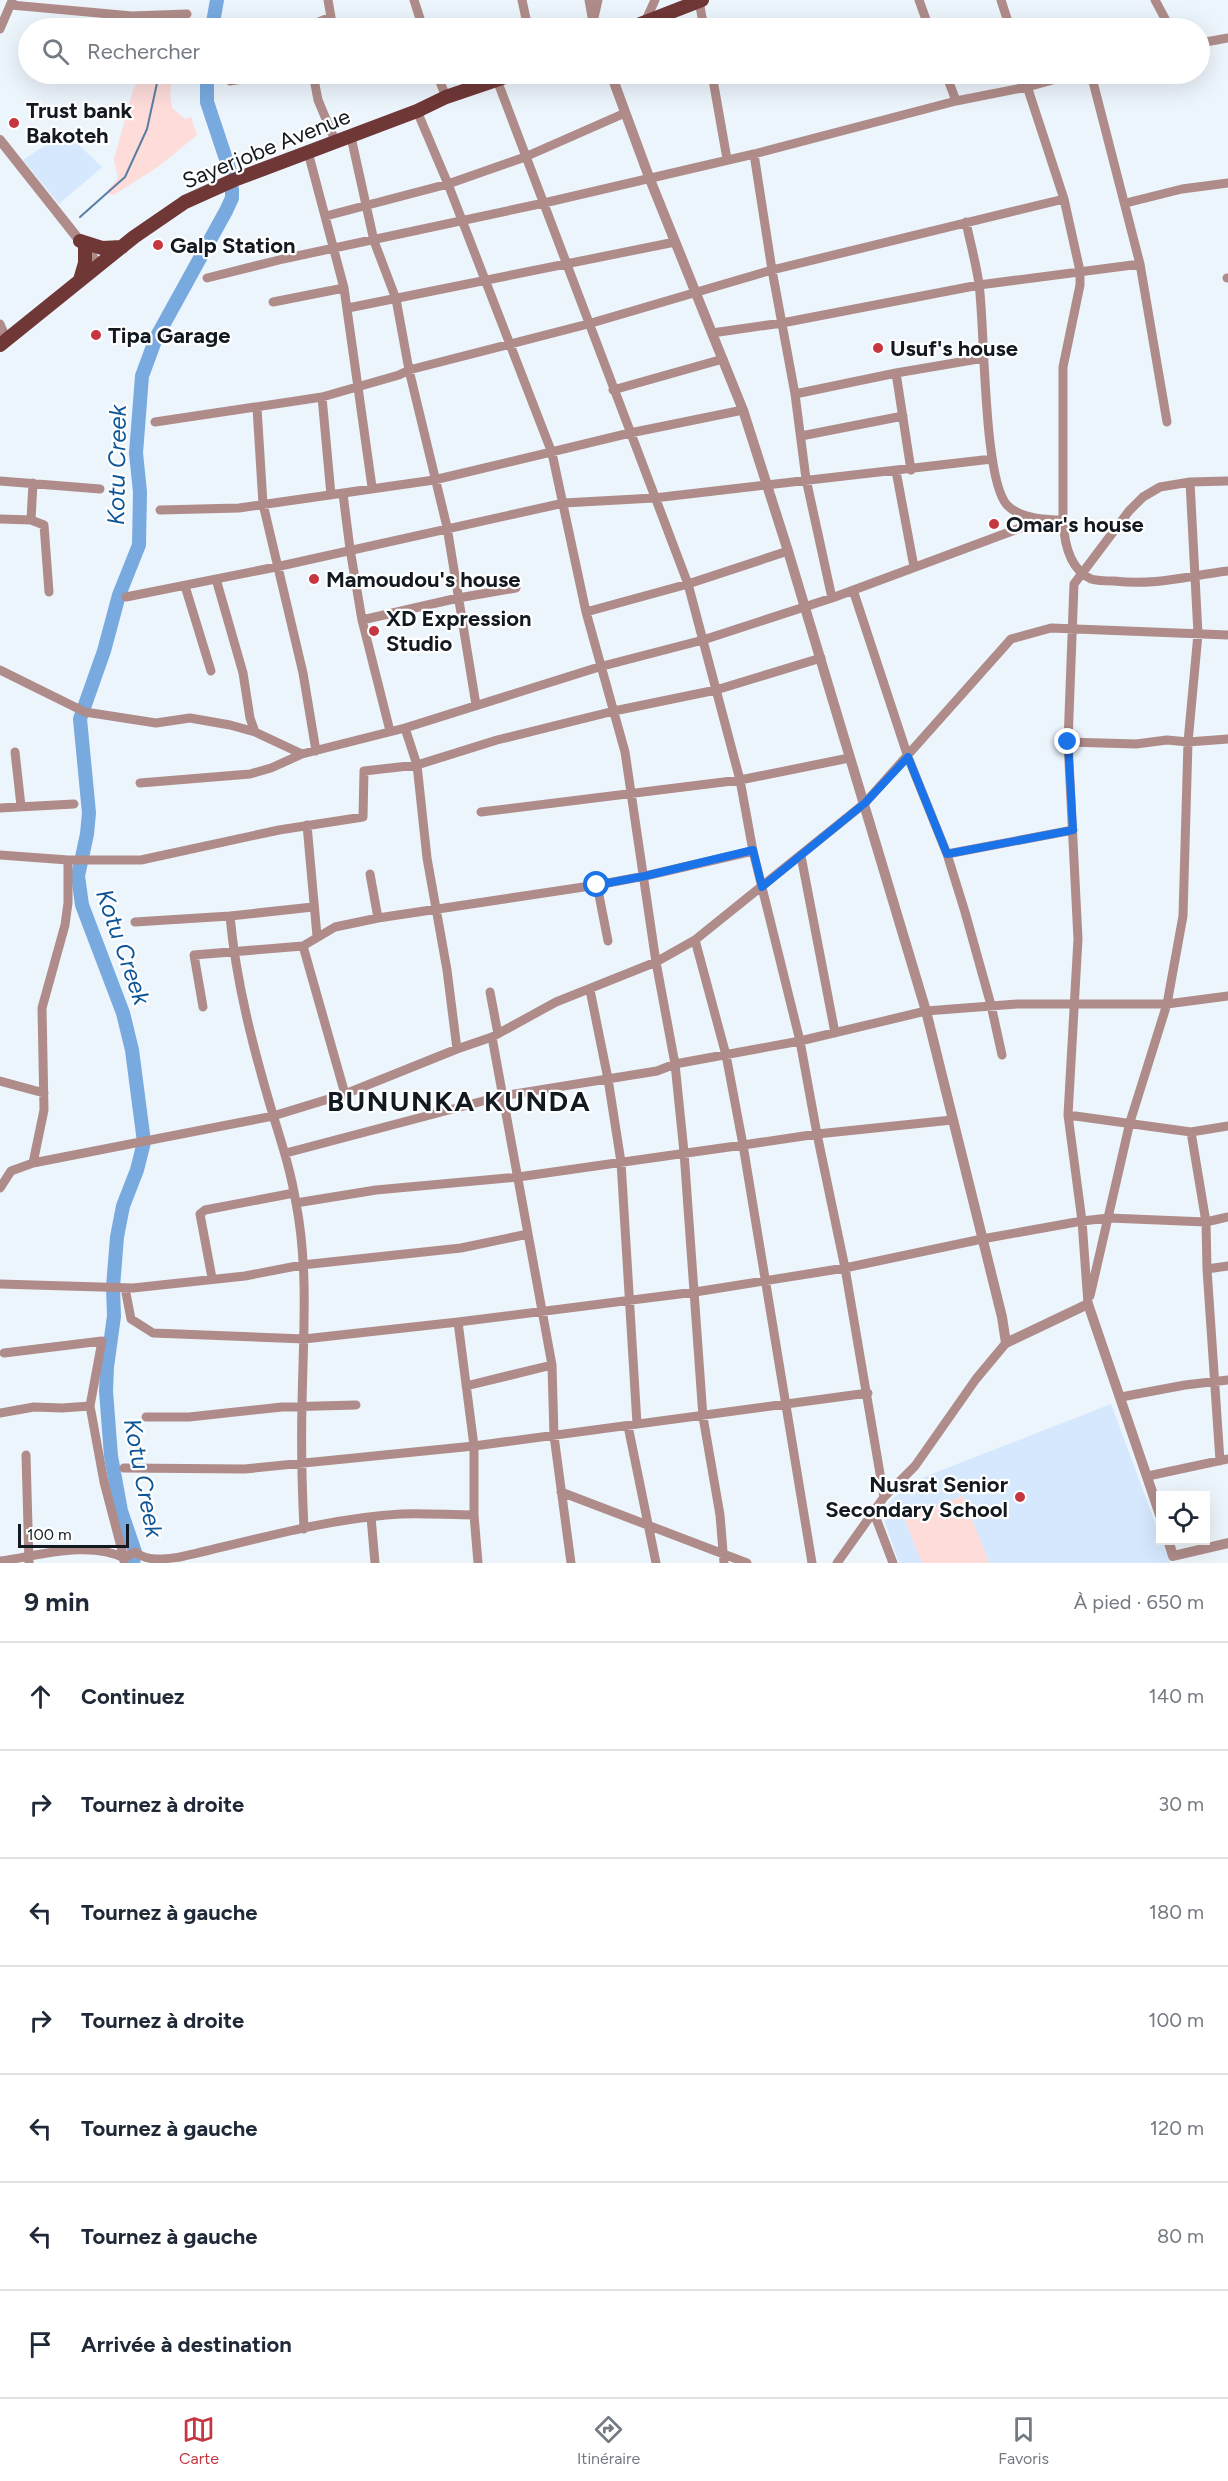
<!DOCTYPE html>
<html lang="fr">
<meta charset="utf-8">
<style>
:root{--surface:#fff;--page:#f2f2f3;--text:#1f2937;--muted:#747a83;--line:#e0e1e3;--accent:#c63641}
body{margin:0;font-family:Figtree,sans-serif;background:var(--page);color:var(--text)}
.controls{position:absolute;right:18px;bottom:18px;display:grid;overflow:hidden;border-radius:0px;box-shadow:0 6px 24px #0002}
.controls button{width:54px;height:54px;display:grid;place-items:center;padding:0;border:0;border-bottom:2px solid var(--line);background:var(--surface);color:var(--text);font:30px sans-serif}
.scale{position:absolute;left:18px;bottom:15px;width:111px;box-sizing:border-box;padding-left:6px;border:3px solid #131920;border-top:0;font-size:16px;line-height:21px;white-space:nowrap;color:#131920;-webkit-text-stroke:4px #fff;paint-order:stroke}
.stop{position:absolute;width:18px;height:18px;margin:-14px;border:4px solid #1a73e8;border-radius:50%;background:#fff}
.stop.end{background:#1a73e8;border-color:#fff;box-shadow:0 2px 6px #0008}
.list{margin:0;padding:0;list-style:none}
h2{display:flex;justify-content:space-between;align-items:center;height:78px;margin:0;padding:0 24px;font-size:26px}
h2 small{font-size:20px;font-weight:400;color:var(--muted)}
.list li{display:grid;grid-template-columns:39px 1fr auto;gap:18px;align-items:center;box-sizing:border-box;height:108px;padding:0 24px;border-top:2px solid var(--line)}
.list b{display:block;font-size:22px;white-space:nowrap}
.list em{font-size:20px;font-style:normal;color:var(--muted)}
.icon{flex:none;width:33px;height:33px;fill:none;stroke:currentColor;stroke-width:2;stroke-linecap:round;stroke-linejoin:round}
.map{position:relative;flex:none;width:1228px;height:1563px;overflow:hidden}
.search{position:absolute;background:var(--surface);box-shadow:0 6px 24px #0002;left:18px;right:18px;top:18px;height:66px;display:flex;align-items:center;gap:15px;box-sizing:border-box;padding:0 21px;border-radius:33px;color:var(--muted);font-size:22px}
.sheet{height:834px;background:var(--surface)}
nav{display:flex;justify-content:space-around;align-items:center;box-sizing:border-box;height:84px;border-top:2px solid var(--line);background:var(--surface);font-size:16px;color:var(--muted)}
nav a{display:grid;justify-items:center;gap:3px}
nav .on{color:var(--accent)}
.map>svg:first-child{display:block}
.built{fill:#d5e8fd}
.green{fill:#fddcda}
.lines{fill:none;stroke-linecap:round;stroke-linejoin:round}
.stream{stroke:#5a7ea6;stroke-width:2}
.river{stroke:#78a9df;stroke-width:14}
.minor{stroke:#af8c8a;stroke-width:9}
.tertiary{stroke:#af8c8a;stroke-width:10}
.primary{stroke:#703737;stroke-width:14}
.route{stroke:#1a73e8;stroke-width:8}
.poi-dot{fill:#c63641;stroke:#fff;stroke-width:2}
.labels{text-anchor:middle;stroke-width:4.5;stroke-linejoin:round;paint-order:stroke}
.poi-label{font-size:22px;font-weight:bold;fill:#131920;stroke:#fff;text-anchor:start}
.street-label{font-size:22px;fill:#131920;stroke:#fff}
.water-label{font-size:24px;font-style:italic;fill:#0c5596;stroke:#fff}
.district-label{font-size:28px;font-weight:bold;letter-spacing:1.5px;fill:#131920;stroke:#fff}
</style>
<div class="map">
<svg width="1228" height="1563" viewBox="0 0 1228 1563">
<rect width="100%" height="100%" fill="#ecf4fc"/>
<!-- built -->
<path class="built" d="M65,132L102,167L59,204L23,160Z
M1111,1404L1170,1563H899L881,1511L909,1483Z"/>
<!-- green -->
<path class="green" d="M143,74H173L170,94L172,108L185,119L191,117L197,135L159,166L114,195L109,194L108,189L118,179L114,159L133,90Z
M963,1496L989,1563H922L904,1518Z"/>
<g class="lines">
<!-- stream -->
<path class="stream" d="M199,28L213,23
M80,217L125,177L147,129L159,74"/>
<!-- river -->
<path class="river" d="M212,28L217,0
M207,74V102L230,171
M133,1563L135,1552L121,1511L111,1456L106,1391L107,1367L114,1316L113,1287L117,1237L123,1206L137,1170L144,1142L132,1050L123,1013L82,905L78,876L87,834L89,813L80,719L104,651L119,595L139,545L140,492L136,453L142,376L156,338L226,211L232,198V189"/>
<!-- minor -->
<path class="minor" d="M414,0L423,28
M522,0L528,28
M589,0L592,17
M919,0L929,28
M1001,0L1010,28
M1155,0L1170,28
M699,1L704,28
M11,5L132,16L187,14
M645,22L655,0
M304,28L331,17L328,0
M595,28L593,22L598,0
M0,29L12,1
M1200,43L1228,38
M313,74L318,100L336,143
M437,74L446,97
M712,74L727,159
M946,74L956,101
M1023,74L1064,199L1080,271V285L1063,367V520C1064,541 1069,569 1091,579C1098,581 1107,581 1114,581C1156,586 1187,576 1228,571
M1091,74L1140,264L1167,422
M497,80L688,584L740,780L753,851L800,1041L817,1134L845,1268L884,1497
M230,81L276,74
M417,111L448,184L552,453L586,612L625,752L656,962L675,1064L684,1152L703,1417L720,1515L724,1563
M351,137L374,241L396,299L409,370L447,527L476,705
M308,152L344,288L372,487
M754,154L772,270L795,394L806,479L832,598
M1126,203L1182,189L1228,183
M326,216L448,184L525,157L625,113
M966,222C970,242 976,263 979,284C985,327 983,479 1007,505C1020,519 1046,520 1063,520
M207,278L283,259L544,203L754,154L956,101L1027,87L1075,74
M1227,278H1228
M273,302L344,288
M348,308L675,242
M0,324L7,340
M712,333L782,323L979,285L1140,264
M896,373L911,470
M613,390L723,359
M795,394L896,373L984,358
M322,397L331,495
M257,408L263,504L303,673L316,751
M155,422L322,397L399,375L409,370L588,324L772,270L1064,199
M801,436L903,416
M896,471L914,567
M0,481L100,489
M343,494L350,549L362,620L390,731
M160,510L239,508L434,480L630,433L743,410
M0,519L31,520L44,525L49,592
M31,520L33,483
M216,579L243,673L250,718L255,732
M185,586L211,671
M853,590L908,757L947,854L965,912L991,1005L1002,1055
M126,597L276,567L564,503L654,498L992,459
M586,612L688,584L788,551
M362,620L458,598L516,588
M0,670L85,712L156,723L190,718L230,725L255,732L302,754
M405,728L417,765L427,858L447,970L457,1049
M1068,742L1136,744L1167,740L1188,742L1228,739
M15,752L21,806
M140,783L250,774L271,768L302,754L405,728L599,667L703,640L832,598L1042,520
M0,808L74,804
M481,812L740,780L849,758
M307,825L317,936
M947,854L1073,830
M0,855L68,860V903L65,925L42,1008L44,1110L33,1163
M801,856L835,1033
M68,860H141L279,830L363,817L364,771L417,765L497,740L614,711L716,690L821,658
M370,874L378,918
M597,885L608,941
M230,916C236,983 254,1051 273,1115C282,1144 291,1172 296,1203C309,1269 303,1340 302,1406C301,1447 302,1488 304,1529
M135,922L230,916L313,907
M590,990L608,1079L621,1162L637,1424
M490,992L498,1034
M203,1007L194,955L303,946
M492,1037L552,1365L554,1436L571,1563
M0,1081L44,1093
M345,1094L303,946L335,927L378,918L597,885L645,876L753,851
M1068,1115L1191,1132L1228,1126
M1191,1132L1206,1222L1207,1269L1220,1461
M286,1153L502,1096L657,1071L675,1064L800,1041L926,1011L1017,1004H1167L1228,996
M0,1188L11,1171L33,1163L273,1116L345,1094L457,1049L492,1037L556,1002L656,962L695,940L865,803L1011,639L1051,628L1228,635
M296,1203L376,1190L518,1177L743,1145L726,1055L695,940
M1207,1269L1228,1266
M212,1278L200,1214L205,1210L294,1193
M0,1284L133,1288L245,1276L302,1265L461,1248L528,1234
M125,1288L131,1319L153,1333L304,1339L458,1322L695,1292L845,1268L982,1239L1082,1221L1109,1218L1206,1222L1228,1217
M1090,1296L1130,1122L1167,1004L1183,916L1188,742L1198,634L1190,482
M1088,1304L1082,1221L1068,1115L1078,939L1068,742L1074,584L1129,511L1143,497L1160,487L1190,482L1228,481
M458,1322L474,1446V1515L478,1563
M4,1353L102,1341L90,1406L104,1482L124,1558L135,1552C148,1562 165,1559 180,1557C252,1541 328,1518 401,1514C425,1513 450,1515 474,1515
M466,1386L552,1365
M1121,1397L1185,1385L1228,1380
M0,1413L34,1407L62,1408L90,1406
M146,1417H189L282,1407L356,1405
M628,1426L656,1563
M26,1455L29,1563
M124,1468L245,1469L474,1446L868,1393
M1148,1476L1228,1459
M561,1492L747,1563
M874,1513L893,1563
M371,1517L375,1563
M0,1561C37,1556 90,1540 124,1558V1561
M812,1563L743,1145L817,1134L952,1120
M837,1563L884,1497L915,1466L976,1379L1006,1343"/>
<!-- tertiary -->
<path class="tertiary" d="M611,74L649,177L743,410L788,551L926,1011L1002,1317L1006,1343L1088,1304L1160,1515
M0,140L99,265
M1168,1540L1173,1556L1228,1543"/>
<!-- primary -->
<path class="primary" d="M630,28L702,0
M80,241L102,248L122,247
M80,280L85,263V247
M0,345L134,237L185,202L234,180L417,111L446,97L514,74"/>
</g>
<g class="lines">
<!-- route -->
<path class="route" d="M597,885L645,876L753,850L762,887L865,803L908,757L947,854L1073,830L1068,742"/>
</g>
<!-- markers -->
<g class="poi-dot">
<circle cx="14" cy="123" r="6"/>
<circle cx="158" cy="245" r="6"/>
<circle cx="96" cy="335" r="6"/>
<circle cx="878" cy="348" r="6"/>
<circle cx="994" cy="524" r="6"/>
<circle cx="314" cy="579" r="6"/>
<circle cx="374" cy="631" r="6"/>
<circle cx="1020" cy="1497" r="6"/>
</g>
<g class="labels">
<!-- poi labels -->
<g class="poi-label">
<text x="26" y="118">Trust bank<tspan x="26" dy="25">Bakoteh</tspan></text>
<text x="170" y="253">Galp Station</text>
<text x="108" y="343">Tipa Garage</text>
<text x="890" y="356">Usuf's house</text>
<text x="1006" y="532">Omar's house</text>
<text x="326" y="587">Mamoudou's house</text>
<text x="386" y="626">XD Expression<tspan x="386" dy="25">Studio</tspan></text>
<text x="1008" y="1492" text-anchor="end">Nusrat Senior<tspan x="1008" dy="25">Secondary School</tspan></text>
</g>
<!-- street labels -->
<g class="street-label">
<text transform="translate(266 148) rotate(-22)" y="8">Sayerjobe Avenue</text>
</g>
<!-- water labels -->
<g class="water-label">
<text transform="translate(117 465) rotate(-89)" y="8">Kotu Creek</text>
<text transform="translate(123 947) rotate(71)" y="8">Kotu Creek</text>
<text transform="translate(143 1478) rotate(79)" y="8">Kotu Creek</text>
</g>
<!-- district labels -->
<g class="district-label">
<text x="459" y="1111">BUNUNKA KUNDA</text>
</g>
</g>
</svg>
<div class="controls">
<button><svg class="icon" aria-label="locate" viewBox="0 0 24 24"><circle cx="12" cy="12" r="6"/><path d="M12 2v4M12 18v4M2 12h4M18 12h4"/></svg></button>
</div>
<div class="scale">100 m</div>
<div class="stop" style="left:597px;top:885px"></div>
<div class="stop end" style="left:1068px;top:742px"></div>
<div class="search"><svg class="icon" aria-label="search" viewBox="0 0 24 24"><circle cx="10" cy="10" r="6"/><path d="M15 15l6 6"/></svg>Rechercher</div>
</div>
<section class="sheet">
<h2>9 min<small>À pied · 650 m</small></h2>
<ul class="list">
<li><svg class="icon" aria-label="ahead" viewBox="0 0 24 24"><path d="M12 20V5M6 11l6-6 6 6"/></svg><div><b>Continuez</b></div><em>140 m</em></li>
<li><svg class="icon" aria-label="right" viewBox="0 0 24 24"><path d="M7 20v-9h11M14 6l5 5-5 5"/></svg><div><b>Tournez à droite</b></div><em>30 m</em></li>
<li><svg class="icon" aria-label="left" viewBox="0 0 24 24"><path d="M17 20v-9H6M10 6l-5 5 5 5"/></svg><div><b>Tournez à gauche</b></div><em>180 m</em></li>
<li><svg class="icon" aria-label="right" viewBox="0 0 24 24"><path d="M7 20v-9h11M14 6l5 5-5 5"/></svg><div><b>Tournez à droite</b></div><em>100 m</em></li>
<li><svg class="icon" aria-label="left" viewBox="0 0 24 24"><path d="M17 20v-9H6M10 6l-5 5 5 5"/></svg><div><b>Tournez à gauche</b></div><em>120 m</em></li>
<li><svg class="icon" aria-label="left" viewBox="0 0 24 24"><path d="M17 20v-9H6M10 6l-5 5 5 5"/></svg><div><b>Tournez à gauche</b></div><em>80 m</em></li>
<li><svg class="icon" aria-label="arrive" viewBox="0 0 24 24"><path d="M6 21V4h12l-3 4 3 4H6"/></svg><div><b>Arrivée à destination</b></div></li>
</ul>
</section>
<nav>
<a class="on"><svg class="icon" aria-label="map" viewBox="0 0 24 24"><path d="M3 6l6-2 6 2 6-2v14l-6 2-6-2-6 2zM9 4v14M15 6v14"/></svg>Carte</a>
<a><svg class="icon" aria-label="directions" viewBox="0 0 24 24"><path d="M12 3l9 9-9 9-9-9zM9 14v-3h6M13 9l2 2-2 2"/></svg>Itinéraire</a>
<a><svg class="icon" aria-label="saved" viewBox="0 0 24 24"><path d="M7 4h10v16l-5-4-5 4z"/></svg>Favoris</a>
</nav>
